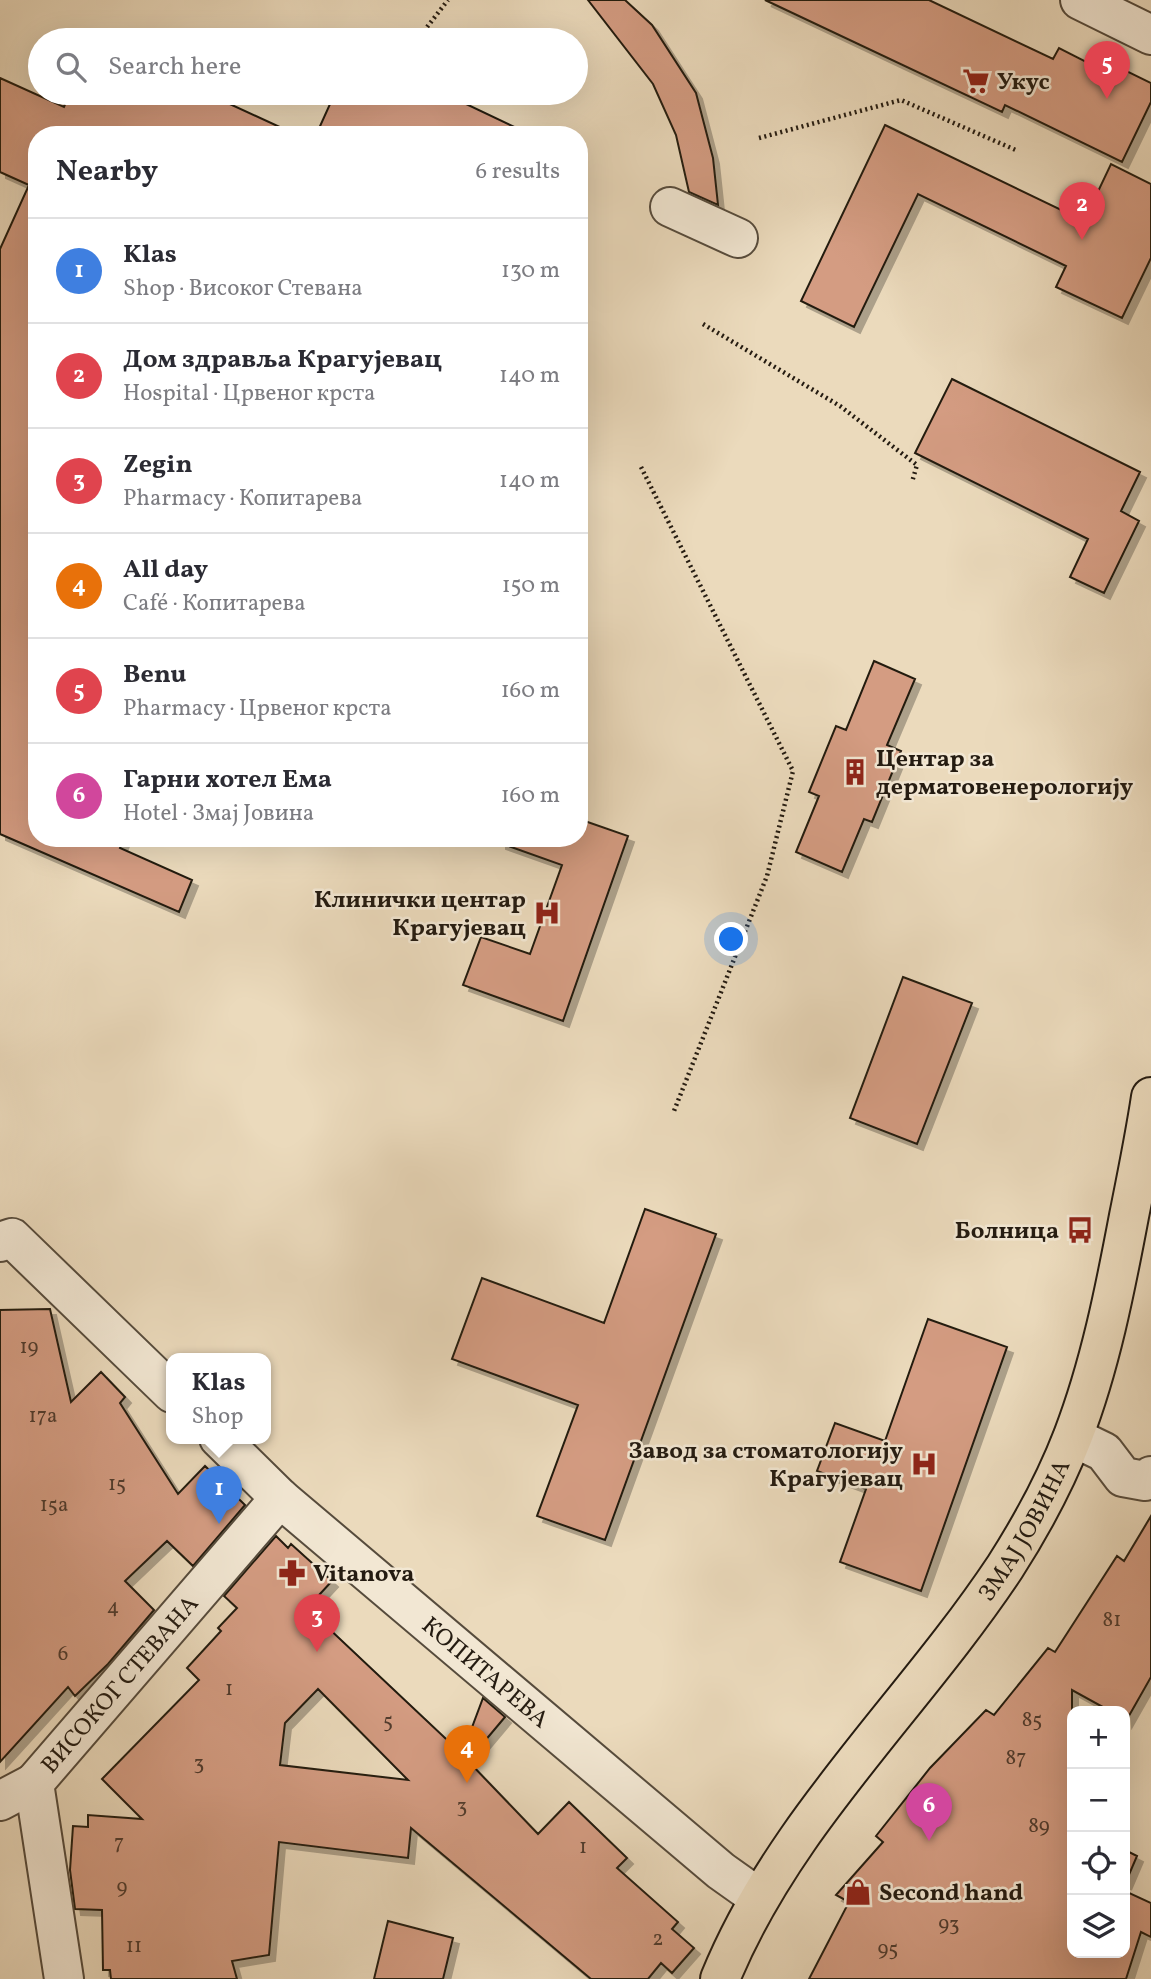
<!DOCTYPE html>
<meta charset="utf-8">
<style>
:root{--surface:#fff;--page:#f2f2f3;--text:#2b2b33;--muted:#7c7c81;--line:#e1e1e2;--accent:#111827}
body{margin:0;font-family:Vollkorn,serif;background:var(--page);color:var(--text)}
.controls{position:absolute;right:21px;bottom:21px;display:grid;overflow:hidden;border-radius:14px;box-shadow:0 7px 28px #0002}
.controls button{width:63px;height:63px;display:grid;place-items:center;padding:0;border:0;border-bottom:2px solid var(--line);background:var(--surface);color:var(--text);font:35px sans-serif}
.you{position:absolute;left:732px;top:940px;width:24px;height:24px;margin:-18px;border:5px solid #fff;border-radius:50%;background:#1a73e8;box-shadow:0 0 0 10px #1a73e833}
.badge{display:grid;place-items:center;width:46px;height:46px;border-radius:50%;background:var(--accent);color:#fff;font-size:23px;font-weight:700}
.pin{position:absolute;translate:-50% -58px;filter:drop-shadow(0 2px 4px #0008)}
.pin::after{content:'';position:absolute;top:37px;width:24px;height:21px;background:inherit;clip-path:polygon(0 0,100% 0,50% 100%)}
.popup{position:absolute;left:166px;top:1353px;width:105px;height:91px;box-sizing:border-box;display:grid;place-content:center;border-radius:14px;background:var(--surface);filter:drop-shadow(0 2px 5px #0005);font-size:23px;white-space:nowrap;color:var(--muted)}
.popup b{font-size:26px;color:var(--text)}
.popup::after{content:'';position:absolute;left:50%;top:100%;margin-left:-14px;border:14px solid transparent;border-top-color:var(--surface)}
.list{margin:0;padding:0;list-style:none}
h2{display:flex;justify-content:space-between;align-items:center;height:91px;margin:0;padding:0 28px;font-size:30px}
h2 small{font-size:23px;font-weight:400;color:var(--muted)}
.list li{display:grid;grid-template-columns:46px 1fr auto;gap:21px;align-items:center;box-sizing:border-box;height:105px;padding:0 28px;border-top:2px solid var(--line)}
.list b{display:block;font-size:26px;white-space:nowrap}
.list p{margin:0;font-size:23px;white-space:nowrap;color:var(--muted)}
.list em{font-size:23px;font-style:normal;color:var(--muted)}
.icon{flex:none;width:38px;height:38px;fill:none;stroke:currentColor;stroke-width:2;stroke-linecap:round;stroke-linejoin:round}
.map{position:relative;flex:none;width:1151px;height:1979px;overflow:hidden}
.search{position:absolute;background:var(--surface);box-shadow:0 7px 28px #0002;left:28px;top:28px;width:560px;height:77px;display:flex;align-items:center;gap:18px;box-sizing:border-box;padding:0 24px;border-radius:38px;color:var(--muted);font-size:26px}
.panel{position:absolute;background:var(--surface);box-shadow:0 7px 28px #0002;left:28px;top:126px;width:560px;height:721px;border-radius:28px}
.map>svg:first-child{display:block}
.building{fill:#d49c82;stroke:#241b11;stroke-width:2;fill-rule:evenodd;filter:url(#shadow)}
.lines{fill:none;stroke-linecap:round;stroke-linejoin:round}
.minor-casing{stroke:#564b3c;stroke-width:42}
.major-casing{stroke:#241b11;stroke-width:42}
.path{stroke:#241b11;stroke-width:4.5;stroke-dasharray:2 3.5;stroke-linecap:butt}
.minor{stroke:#f2e7d3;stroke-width:38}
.major{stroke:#ebdabc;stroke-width:38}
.labels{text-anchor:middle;stroke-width:5;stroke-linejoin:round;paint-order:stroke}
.number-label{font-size:21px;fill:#503b2d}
.poi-label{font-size:24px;font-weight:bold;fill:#241b11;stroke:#f2e7d3;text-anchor:start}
.street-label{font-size:24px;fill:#241b11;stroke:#f2e7d3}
</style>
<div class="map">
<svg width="1151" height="1979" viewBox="0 0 1151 1979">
<defs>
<filter id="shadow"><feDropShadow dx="6" dy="6" stdDeviation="0" flood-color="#0004"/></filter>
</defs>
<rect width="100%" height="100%" fill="#ebdabc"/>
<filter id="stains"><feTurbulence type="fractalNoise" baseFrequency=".00286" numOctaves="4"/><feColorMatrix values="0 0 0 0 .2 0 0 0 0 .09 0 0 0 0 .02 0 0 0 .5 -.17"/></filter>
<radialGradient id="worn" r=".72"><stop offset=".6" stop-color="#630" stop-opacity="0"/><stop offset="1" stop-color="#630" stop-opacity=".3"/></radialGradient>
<!-- building -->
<path class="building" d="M588,0H625L652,25L696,93L713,158L718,205L689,192L676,135L653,84Z
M765,0H929L1053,59L1059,48L1092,65L1096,56L1151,83V102L1122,162L1005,105L1002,112Z
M0,78L64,107L70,93H206L297,135H37V838H124L120,848L192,880L179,912L0,834V249L29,185L0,172Z
M335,93H443L531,135H316Z
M885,125L1084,221L1111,164L1151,184V258L1122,318L1056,287L1066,266L918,194L854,327L801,301Z
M952,379L1140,472L1121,511L1139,521L1104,593L1070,577L1088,539L915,453Z
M874,661L915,679L887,745L901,751L872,822L864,819L842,872L796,852L819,796L809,792L836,726L846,730Z
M579,819L628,836L563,1021L463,985L481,937L530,954L562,865L500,843V838H579Z
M903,977L972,1003L917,1144L850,1118Z
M645,1209L716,1234L605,1540L537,1516L578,1405L452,1359L482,1278L604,1323Z
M50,1309L71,1402L101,1372L125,1397L120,1403L178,1494L205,1466L245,1505L193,1566L167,1541L125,1581L154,1610L108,1664L75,1696L68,1687L0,1762V1310Z
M928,1319L1007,1347L921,1591L840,1562L866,1489L817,1471L835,1423L885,1441Z
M1151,1516V1677L1126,1721L1125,1711H1110L1072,1690V1953H1125V1891L1151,1903V1937L1141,1932L1126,1979H809L849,1902L836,1895L883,1842L876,1836L930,1768L986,1710L994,1715L1048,1648L1055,1652L1117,1556L1124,1561Z
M276,1536L288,1548L291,1544L332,1581L307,1608L462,1754L483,1698L505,1717L468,1761L538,1834L569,1802L627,1858L617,1868L678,1922L672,1929L694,1948L672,1973L661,1963L648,1979H591L411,1828L408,1858L279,1842L269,1955L232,1961L237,1979H111L110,1970H103L102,1910L75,1909L70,1870L73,1826L88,1827V1815L142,1819L102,1779L199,1680L187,1668L221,1631L218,1628L237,1608L224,1596ZM318,1689L408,1780L280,1765L285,1723Z
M1125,1850L1137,1856L1125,1884Z
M388,1921L453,1938L443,1979H374Z"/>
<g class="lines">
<defs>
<g id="minor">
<path d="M1080,0L1151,35"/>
<path d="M670,207L738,238"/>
<path d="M0,1242L12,1238L172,1393"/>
<path d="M1073,1437L1104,1452L1123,1477L1145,1481L1151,1476"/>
<path id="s1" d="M219,1438L280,1498L721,1871L759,1898"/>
<path d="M0,1801L34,1783"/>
<path id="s2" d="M64,1979L34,1783L280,1498"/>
</g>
<g id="major">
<path id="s3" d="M720,1979C784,1822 912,1707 1005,1567C1030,1528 1056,1480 1073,1436C1100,1366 1115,1290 1129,1216C1137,1176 1145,1137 1151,1097"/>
</g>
</defs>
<!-- minor casing -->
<use href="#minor" class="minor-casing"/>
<!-- major casing -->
<use href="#major" class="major-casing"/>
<!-- path -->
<path class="path" d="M417,40L448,0
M759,138L901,100L1018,151
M703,324L840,406L917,465L912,482
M641,467L793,771L767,876L674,1111"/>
<!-- minor -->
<use href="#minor" class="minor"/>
<!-- major -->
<use href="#major" class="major"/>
</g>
<!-- icons -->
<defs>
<symbol id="supermarket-bare" viewBox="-9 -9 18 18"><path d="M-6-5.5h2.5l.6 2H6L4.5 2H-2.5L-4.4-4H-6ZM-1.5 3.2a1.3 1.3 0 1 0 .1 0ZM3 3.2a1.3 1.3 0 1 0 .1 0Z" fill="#8f2418" stroke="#f2e7d3" stroke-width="2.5" paint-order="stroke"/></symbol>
<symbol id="building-bare" viewBox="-9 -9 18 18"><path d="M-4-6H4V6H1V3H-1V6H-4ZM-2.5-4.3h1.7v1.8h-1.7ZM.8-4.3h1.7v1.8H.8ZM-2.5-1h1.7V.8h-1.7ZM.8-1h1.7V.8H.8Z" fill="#8f2418" stroke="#f2e7d3" stroke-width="2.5" paint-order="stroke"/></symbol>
<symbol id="hospital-bare" viewBox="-9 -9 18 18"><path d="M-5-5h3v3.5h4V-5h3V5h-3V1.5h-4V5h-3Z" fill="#8f2418" stroke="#f2e7d3" stroke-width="2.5" paint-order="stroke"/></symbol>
<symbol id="bus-bare" viewBox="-9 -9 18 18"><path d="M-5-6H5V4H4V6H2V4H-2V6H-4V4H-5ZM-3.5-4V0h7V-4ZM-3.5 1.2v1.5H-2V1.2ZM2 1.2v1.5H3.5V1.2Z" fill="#8f2418" stroke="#f2e7d3" stroke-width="2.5" paint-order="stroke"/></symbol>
<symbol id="pharmacy-bare" viewBox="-9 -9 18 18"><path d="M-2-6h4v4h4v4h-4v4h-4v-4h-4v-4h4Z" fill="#8f2418" stroke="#f2e7d3" stroke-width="2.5" paint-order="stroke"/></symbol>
<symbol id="shop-bare" viewBox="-9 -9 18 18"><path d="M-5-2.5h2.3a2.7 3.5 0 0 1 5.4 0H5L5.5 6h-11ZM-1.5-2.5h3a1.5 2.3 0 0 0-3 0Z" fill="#8f2418" stroke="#f2e7d3" stroke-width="2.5" paint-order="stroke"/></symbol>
</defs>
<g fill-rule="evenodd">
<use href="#supermarket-bare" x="957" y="62" width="38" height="38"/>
<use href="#building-bare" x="836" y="753" width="38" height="38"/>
<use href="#hospital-bare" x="528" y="894" width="38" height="38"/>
<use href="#bus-bare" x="1061" y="1211" width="38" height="38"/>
<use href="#hospital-bare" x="905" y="1445" width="38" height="38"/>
<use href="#pharmacy-bare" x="273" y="1554" width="38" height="38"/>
<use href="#shop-bare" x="839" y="1873" width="38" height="38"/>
</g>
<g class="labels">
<!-- number labels -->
<g class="number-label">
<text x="29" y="1353">19</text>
<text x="43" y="1422">17a</text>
<text x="117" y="1490">15</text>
<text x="54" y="1511">15a</text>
<text x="113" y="1613">4</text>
<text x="1112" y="1626">81</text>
<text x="63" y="1660">6</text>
<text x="229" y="1695">1</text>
<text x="1032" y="1726">85</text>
<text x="388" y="1727">5</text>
<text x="1016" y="1764">87</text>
<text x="199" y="1769">3</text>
<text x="462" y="1812">3</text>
<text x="1039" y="1832">89</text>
<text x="119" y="1849">7</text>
<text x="583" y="1853">1</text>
<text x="122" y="1893">9</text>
<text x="949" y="1930">93</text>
<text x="658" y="1945">2</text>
<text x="134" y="1952">11</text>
<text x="888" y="1955">95</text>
</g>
<!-- poi labels -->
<g class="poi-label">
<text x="997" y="89">Укус</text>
<text x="876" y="766">Центар за<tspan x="876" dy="28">дерматовенерологију</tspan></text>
<text x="526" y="907" text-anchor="end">Клинички центар<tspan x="526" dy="28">Крагујевац</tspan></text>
<text x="1059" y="1238" text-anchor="end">Болница</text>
<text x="903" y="1458" text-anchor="end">Завод за стоматологију<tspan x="903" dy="28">Крагујевац</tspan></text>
<text x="313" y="1581">Vitanova</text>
<text x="879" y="1900">Second hand</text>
</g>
<!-- street labels -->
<g class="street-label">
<text dy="8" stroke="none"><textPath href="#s3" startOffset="544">ЗМАЈ ЈОВИНА</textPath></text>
<text dy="8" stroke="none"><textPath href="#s1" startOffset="355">КОПИТАРЕВА</textPath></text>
<text dy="8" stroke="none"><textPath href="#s2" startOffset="329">ВИСОКОГ СТЕВАНА</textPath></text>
</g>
</g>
<rect width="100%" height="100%" filter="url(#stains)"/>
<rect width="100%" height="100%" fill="url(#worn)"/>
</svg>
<div class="controls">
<button>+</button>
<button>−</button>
<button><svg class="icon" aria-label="locate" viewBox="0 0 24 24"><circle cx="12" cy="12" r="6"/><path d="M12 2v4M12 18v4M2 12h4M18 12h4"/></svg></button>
<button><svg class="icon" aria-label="layers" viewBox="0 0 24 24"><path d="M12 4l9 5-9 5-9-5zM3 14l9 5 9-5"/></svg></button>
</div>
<div class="you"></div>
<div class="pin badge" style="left:219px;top:1524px;background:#3f7fe0">1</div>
<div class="popup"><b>Klas</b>Shop</div>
<div class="pin badge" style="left:1082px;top:240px;background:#e0444e">2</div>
<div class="pin badge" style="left:317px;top:1652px;background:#e0444e">3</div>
<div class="pin badge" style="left:467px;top:1783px;background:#e8710a">4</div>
<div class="pin badge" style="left:1107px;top:99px;background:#e0444e">5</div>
<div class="pin badge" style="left:929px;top:1841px;background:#d1479c">6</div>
<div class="search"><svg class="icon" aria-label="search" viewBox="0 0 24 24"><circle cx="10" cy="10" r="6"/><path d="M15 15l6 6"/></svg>Search here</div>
<section class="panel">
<h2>Nearby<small>6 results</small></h2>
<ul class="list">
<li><span class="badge" style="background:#3f7fe0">1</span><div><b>Klas</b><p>Shop · Високог Стевана</p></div><em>130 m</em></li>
<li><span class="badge" style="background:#e0444e">2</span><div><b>Дом здравља Крагујевац</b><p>Hospital · Црвеног крста</p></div><em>140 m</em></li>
<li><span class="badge" style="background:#e0444e">3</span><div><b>Zegin</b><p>Pharmacy · Копитарева</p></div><em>140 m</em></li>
<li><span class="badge" style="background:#e8710a">4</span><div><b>All day</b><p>Café · Копитарева</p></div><em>150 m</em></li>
<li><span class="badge" style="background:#e0444e">5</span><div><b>Benu</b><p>Pharmacy · Црвеног крста</p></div><em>160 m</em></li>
<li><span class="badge" style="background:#d1479c">6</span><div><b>Гарни хотел Ема</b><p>Hotel · Змај Јовина</p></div><em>160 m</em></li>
</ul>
</section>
</div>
